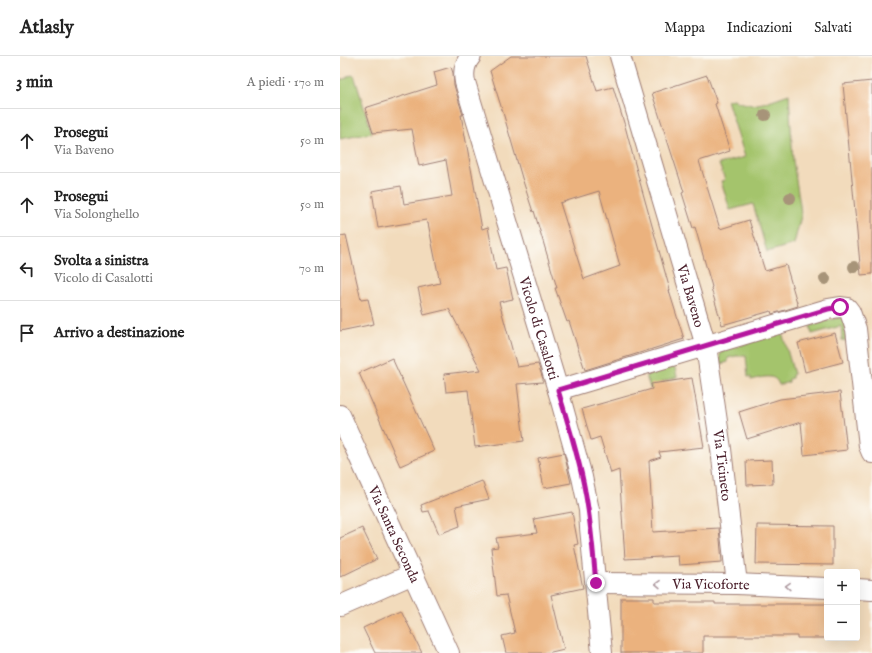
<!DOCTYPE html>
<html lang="it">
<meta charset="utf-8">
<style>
:root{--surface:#fff;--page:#f2f2f2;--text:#222;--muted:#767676;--line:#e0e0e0}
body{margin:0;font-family:"IM FELL English",serif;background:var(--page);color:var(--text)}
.controls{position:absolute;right:12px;bottom:12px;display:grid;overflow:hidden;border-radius:4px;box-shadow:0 4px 16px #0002}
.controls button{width:36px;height:36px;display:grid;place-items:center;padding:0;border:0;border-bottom:1px solid var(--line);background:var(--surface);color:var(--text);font:20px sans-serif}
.stop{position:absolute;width:12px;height:12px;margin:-9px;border:3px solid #b5179e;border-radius:50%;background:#fff}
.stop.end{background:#b5179e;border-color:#fff;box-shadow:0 1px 4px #0008}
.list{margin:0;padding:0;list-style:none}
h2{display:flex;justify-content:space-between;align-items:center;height:52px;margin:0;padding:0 16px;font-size:17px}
h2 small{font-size:13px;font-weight:400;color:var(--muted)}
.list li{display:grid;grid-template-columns:26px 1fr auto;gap:12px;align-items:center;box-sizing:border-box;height:64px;padding:0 16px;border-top:1px solid var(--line)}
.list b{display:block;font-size:15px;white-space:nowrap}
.list p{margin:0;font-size:13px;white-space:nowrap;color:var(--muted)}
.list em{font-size:13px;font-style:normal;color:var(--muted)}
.icon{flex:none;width:22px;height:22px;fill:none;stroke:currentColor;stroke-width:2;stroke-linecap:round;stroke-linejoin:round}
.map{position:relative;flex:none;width:532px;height:597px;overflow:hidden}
header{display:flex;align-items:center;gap:24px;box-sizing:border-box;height:56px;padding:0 20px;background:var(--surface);border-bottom:1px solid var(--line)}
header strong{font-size:19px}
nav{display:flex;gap:22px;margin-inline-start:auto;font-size:14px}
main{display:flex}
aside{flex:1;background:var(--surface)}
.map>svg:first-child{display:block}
.green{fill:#a4c46c;stroke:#77724c}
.building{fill:#ebb27e;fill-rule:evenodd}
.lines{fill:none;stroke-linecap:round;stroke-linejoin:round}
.minor-casing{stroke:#9e7d74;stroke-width:22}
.minor{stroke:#fff;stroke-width:20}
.tree{fill:#a79479}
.oneway{stroke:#ae9aa0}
.route{stroke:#b5179e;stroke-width:5}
.labels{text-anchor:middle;stroke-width:3;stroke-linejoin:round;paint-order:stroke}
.street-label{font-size:14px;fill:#4a1f2b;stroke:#fdfcf7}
</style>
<header>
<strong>Atlasly</strong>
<nav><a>Mappa</a><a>Indicazioni</a><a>Salvati</a></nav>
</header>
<main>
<aside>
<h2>3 min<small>A piedi · 170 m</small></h2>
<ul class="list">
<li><svg class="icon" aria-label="ahead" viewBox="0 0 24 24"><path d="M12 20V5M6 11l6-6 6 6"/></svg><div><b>Prosegui</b><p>Via Baveno</p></div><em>50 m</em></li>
<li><svg class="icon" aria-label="ahead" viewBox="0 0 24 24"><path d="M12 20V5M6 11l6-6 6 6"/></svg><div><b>Prosegui</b><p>Via Solonghello</p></div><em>50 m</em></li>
<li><svg class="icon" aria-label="left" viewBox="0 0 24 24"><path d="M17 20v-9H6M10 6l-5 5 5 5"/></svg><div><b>Svolta a sinistra</b><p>Vicolo di Casalotti</p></div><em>70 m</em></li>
<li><svg class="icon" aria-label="arrive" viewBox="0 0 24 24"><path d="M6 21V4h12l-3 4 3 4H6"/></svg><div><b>Arrivo a destinazione</b></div></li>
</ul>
</aside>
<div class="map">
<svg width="532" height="597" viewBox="0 0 532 597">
<rect width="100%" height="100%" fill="#fdfcf7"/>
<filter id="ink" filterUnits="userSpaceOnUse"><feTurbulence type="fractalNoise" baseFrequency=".025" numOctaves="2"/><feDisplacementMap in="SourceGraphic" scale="8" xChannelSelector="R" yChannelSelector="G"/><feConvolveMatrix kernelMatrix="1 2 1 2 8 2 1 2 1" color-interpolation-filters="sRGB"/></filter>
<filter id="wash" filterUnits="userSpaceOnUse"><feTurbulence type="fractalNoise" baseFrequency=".012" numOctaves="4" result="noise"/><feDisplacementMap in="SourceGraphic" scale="16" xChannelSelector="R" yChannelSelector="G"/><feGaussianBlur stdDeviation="0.9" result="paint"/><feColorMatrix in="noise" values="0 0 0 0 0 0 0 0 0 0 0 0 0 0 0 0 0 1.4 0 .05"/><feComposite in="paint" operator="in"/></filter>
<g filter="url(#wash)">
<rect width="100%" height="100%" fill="#f2dbbc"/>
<!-- green -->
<path class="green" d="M14,19L32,77L0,83V55L2,52L0,53V24L7,22V20Z
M449,38L453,105L460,149L461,160L454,188L427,196L413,148L390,154L381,125L385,124L379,108L405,101L387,44L394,43L398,46L412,49L423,47Z
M500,261H503L505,264L506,285L502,284L501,270L472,278L470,270Z
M442,276L454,318L452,319V322L449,323V326L439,329C435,316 421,322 411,324V321H408L406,300H396L388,302V306L381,308C380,303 378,298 383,295Z
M333,311L335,312L337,321L321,326L320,329V364L306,319L318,315Z"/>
<g id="blocks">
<!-- building -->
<path class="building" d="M171,0H246L257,35L273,31L285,70L299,123L330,234L329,235L344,283L245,314L229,265L227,266L215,232H217L194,155L193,156L182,122L164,60L150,15ZM259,135L280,210L244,223L220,147Z
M111,11L113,17L114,29L123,59H121L128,96L142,173L148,171L156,214L166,212L173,243L159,246L177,311L198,308L203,323V326L177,328L184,385L135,391L128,334L106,336L104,318L141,314L109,253L84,259L78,232L100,227L88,167H87L86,164L38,172L32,135L61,130L64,148L112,140L106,104L79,110L72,73L33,77L25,52L97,29L94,16Z
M367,19L377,47L375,48L390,95L359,105L380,173L409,164L425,215L446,209L458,250L432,258L431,255L382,269L371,232L372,231L355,171L353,172L342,137L344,136L312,37Z
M532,25V218L521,219L503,28Z
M6,179L21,244L28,243L34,268L0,275V180Z
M495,277L503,306L465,316L458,287Z
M52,302L94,395L60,410L19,317Z
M352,322L364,391L319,396L321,401L309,405L313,476L379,472L382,506L339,509L338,500L285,503L279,414L271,417L260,381L251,384L242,353L312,333L311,328Z
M500,336L507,394L464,399L461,366L407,383L399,356L440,343Z
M224,397L231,427L204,432L198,402Z
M432,404L433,428L407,429L406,405Z
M142,425L149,443L116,450L120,470L99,478L89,455L83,456L81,449Z
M232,456L238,488L234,489L243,532L211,539L224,593L207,597H166L162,580L175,577L166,539L157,540L151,492L158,491L156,482L197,477L194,463Z
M417,469L493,470V509L416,508Z
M22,472L37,503L0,521V482Z
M281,542H314V546H375V548H487V582H457V580H363V597H281Z
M61,554L82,597H35L23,572Z"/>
</g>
</g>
<g filter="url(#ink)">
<use href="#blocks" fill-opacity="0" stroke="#9e7d74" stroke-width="1"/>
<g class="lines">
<defs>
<g id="minor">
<path id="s1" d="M131,0C124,8 123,16 125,26L218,334L242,421L249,454L250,472L262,597"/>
<path id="s2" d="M280,0L366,290L381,393L397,528"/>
<path d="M218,334L488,253L500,251L507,252L510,256L516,273L529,390L532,397"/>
<path id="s3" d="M0,359L109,597"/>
<path id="s4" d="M256,527L397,528L487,532"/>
<path d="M517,533L532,534"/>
<path d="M0,550L73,518"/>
</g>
</defs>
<!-- minor casing -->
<use href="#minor" class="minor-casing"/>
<!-- minor -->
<use href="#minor" class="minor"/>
</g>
<!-- trees -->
<g class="tree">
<circle cx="425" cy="59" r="6"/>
<circle cx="450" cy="142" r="6"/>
<circle cx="514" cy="211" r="6"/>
<circle cx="485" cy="223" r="6"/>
</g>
<!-- one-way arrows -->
<defs><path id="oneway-chevron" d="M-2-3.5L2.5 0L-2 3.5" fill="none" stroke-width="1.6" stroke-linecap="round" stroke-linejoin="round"/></defs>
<g class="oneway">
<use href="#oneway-chevron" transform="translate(318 528) rotate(-179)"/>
<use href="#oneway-chevron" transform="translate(448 530) rotate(-178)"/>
</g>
</g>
<g class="lines" filter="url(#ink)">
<!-- route -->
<path class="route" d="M256,527C253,496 251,465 245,435C239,401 228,368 218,334L488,253L500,251"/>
</g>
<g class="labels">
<!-- street labels -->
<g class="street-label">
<text dy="5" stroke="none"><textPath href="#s2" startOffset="250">Via Baveno</textPath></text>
<text dy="5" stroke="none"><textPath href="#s1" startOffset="285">Vicolo di Casalotti</textPath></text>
<text dy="5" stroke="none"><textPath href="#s2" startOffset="423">Via Ticineto</textPath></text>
<text dy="5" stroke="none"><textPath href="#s3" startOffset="131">Via Santa Seconda</textPath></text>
<text dy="5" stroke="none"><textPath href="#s4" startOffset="115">Via Vicoforte</textPath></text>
</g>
</g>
</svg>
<div class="controls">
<button>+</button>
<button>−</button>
</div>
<div class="stop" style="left:500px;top:251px"></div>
<div class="stop end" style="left:256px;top:527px"></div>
</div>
</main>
